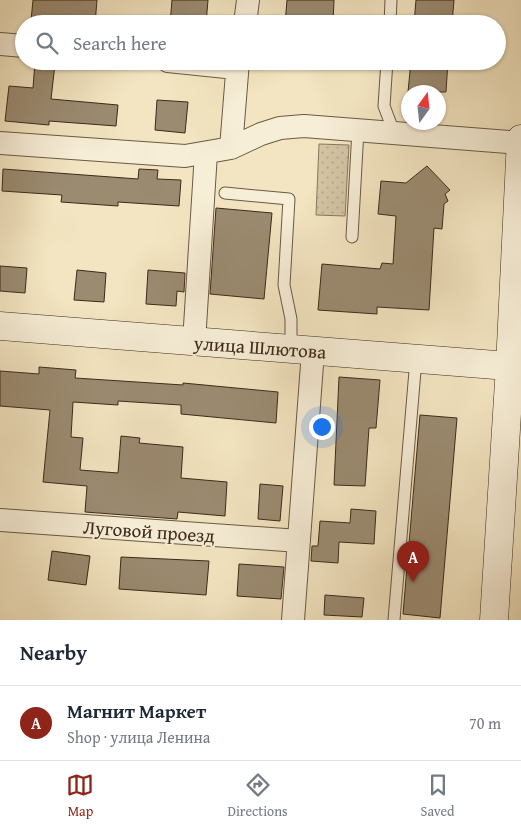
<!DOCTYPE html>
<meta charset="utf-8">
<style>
:root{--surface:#fff;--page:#f6f6f7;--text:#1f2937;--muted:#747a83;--line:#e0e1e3;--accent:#8f2418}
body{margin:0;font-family:"Gentium Book Plus",serif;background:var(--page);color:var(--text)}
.compass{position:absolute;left:401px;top:85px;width:45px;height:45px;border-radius:50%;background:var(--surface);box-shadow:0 1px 4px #0004;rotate:15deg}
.you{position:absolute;left:321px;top:426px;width:18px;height:18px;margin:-12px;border:4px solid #fff;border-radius:50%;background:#1a73e8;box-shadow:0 0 0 8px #1a73e833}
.badge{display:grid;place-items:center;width:32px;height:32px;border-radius:50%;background:var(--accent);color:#fff;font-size:16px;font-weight:700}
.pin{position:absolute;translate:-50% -41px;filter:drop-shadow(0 1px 2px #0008)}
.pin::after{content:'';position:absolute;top:26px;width:18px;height:15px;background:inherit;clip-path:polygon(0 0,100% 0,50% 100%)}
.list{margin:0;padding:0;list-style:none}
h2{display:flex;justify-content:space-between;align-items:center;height:65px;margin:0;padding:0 20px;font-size:21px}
h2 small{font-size:16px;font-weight:400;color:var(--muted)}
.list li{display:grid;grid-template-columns:32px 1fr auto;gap:15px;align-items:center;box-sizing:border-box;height:75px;padding:0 20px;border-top:1px solid var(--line)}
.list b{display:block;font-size:19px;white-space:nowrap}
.list p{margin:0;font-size:16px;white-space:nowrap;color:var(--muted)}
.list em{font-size:16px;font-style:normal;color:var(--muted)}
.icon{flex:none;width:28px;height:28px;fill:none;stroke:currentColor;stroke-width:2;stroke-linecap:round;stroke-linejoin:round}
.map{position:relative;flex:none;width:521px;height:620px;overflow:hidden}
.search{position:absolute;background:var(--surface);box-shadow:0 1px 4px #0004;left:15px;right:15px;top:15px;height:55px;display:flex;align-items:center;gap:12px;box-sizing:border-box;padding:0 18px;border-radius:28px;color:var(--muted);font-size:19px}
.sheet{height:140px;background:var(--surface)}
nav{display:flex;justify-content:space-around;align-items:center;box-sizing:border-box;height:70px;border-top:1px solid var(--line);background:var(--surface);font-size:14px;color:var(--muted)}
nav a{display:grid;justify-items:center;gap:2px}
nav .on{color:var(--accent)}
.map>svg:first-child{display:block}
.park{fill:url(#park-dots);stroke:#887860}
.building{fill:#9b8b71;stroke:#3c2a1a}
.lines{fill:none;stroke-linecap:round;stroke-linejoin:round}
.lane-casing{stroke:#6a5944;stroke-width:13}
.street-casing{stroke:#6a5944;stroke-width:24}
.secondary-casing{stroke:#3c2a1a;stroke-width:29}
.lane{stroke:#f7eed7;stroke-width:11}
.street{stroke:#f7eed7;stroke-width:22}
.secondary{stroke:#f7eed7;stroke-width:28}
.labels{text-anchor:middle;stroke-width:4;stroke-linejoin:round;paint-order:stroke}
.street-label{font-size:19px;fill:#3c2a1a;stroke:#f7eed7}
</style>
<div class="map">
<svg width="521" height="620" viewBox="0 0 521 620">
<defs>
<pattern id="park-dots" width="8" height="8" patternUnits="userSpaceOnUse" patternTransform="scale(1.25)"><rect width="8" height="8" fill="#d4c5a5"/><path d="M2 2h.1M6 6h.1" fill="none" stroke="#b7a98d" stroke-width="1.8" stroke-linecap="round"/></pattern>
</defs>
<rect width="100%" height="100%" fill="#f3e5c1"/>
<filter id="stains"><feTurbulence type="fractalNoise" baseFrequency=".004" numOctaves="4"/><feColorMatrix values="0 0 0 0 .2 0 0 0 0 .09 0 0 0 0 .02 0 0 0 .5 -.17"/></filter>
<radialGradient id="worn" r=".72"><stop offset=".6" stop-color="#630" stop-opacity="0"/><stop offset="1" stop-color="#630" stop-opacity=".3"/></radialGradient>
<!-- park -->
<path class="park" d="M319,144L349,145L345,216L316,215Z"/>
<!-- building -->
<path class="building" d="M33,0H97L95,24H45V22L31,21Z
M172,0H208L206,24H170Z
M287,0H334L333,24H285Z
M416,0H454L452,24H414Z
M411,61H448L446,92H408Z
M35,62L55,64L51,99L118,105L116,126L49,121V125L5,121L9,86L33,88Z
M157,100L188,102L185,133L155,130Z
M427,166L450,190L445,194L448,201L444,204L442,229L434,228L429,310L377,307V314L318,310L322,264L380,269L382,263L393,264L396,216L378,214L381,181L406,183Z
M3,169L138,179L139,169L158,170L157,179L181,180L179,206L118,202V206L61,202L62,195L2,191Z
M216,208L272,213L264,299L210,294Z
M0,266L27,268L25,293L0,291Z
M77,270L106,273L104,302L74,300Z
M148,270L185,273L184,292L177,291L176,306L146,304Z
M39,367L76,370L75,378L183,385V383L278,392L276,423L181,414V405L118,401V405L73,402L71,437L83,438L80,470L118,473L121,436L140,438L139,443L183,447L181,478L227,482L225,516L178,512L177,519L85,512L87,486L43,482L50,410L0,406V371L39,374Z
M339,377L380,380L376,428H369L365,486L334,485Z
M420,415L457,418L440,618L403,614Z
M260,484L283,486L280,521L258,519Z
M351,509L376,511L374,544L339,542L338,563L311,561L312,546H318L320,521L350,523Z
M52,551L90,556L86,585L48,580Z
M121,557L209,561L206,595L119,589Z
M239,564L284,567L281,599L237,596Z
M325,595L364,598L362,617L324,615Z"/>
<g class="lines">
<defs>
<path id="lane" d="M390,24L391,0
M387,61L384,106L392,127V133
M225,193L289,199L284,285L291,319V349
M352,237L358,130
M394,620L416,359"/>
<path id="street" d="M245,24L248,0
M0,44L24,46
M168,61L236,68
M0,143L185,156L231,148L261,134L280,128L304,126L521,143
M231,148L238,61
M194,342L206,153
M0,520L299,541
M293,620L313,351"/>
<path id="secondary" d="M0,326L521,367
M494,620L510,366L521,139"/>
</defs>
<!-- lane casing -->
<use href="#lane" class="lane-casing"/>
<!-- street casing -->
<use href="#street" class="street-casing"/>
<!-- secondary casing -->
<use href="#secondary" class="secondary-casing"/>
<!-- lane -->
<use href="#lane" class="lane"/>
<!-- street -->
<use href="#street" class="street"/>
<!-- secondary -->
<use href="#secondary" class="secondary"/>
</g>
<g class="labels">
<!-- street labels -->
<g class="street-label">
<text transform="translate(260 347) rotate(4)" y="7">улица Шлютова</text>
<text transform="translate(149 531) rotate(4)" y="7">Луговой проезд</text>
</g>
</g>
<rect width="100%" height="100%" filter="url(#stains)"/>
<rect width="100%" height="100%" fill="url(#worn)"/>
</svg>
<svg class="compass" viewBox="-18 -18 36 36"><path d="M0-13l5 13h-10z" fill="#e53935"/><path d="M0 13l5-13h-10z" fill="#747a83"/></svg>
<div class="you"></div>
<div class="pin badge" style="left:413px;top:582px">A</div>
<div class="search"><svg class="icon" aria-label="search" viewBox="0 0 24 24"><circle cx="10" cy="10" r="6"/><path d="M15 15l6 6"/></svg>Search here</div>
</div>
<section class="sheet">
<h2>Nearby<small></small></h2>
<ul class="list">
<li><span class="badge">A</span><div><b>Магнит Маркет</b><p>Shop · улица Ленина</p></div><em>70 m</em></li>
</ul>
</section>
<nav>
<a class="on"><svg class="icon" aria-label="map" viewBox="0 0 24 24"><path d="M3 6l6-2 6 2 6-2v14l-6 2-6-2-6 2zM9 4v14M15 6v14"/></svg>Map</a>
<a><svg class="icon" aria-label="directions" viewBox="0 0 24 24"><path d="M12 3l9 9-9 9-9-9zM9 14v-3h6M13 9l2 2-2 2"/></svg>Directions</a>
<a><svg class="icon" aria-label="saved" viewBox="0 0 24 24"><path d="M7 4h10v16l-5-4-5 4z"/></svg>Saved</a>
</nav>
